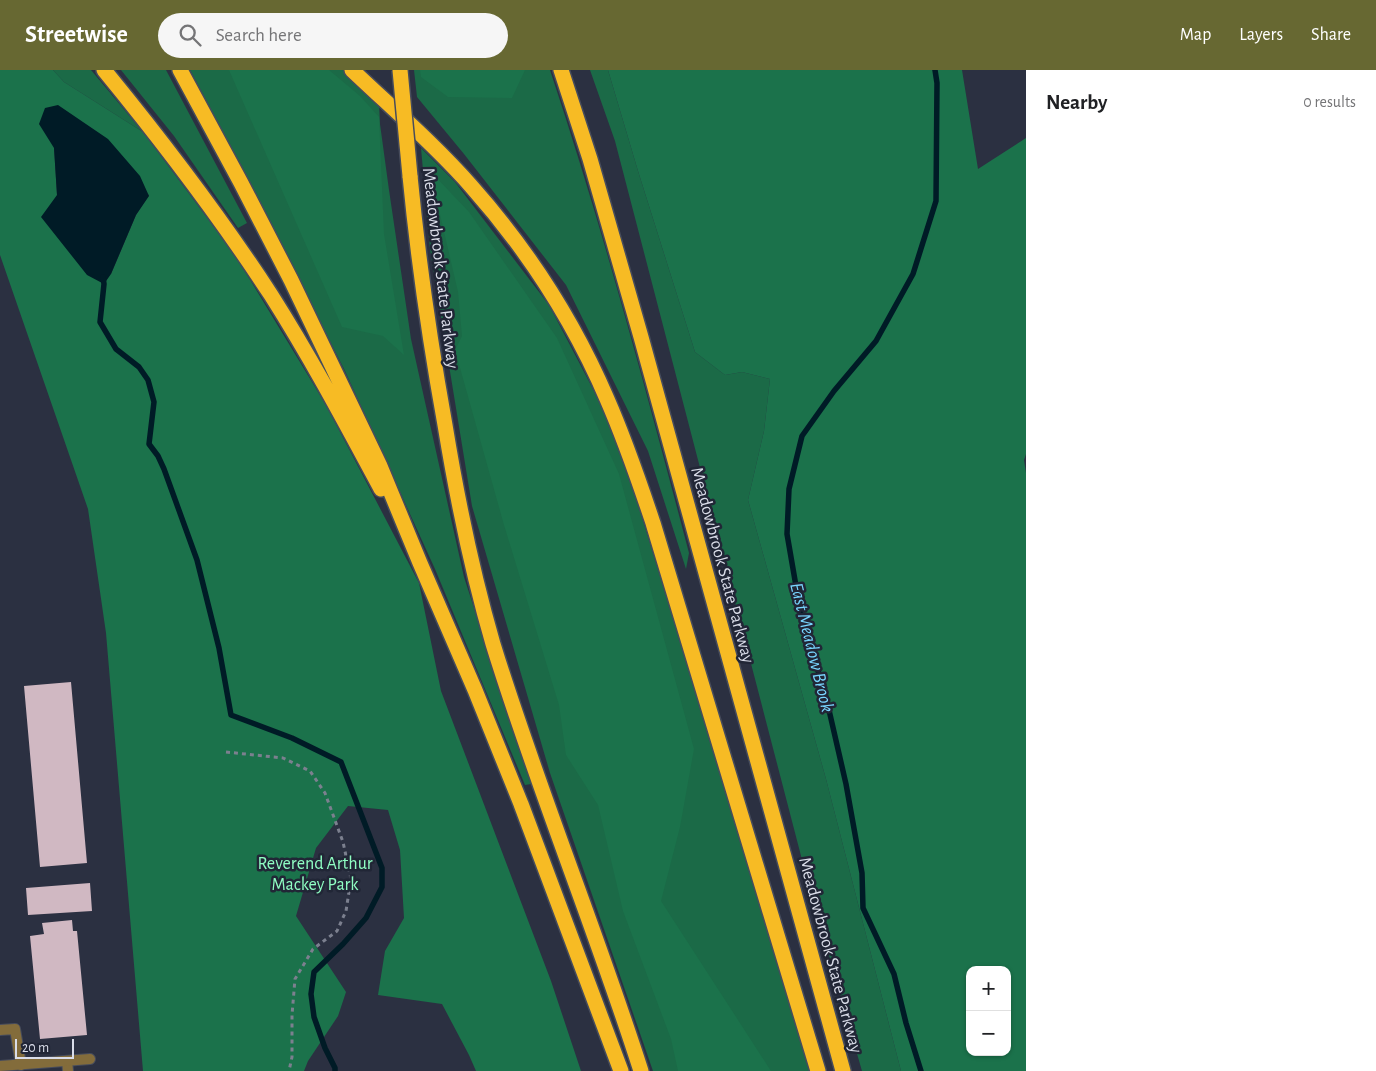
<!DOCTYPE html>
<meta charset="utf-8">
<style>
:root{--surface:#fff;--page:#f6f6f6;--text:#202124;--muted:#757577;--line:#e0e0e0;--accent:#676832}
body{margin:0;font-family:"Alegreya Sans",sans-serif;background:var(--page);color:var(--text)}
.controls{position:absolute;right:15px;bottom:15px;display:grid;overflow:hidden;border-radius:10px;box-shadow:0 1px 4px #0004}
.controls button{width:45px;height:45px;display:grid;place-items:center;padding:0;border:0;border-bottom:1px solid var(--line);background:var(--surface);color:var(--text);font:25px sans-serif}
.scale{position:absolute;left:15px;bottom:12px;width:59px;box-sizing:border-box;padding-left:5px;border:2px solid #dadde9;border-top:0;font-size:14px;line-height:18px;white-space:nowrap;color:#dadde9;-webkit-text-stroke:4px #212636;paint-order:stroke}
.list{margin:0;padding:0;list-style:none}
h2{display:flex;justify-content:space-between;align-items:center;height:65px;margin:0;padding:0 20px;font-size:21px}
h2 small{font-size:16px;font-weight:400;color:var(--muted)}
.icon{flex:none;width:28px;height:28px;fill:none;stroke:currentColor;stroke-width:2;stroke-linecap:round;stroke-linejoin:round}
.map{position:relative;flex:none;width:1026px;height:1001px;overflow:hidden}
header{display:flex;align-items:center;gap:30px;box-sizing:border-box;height:70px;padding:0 25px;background:var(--accent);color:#fff}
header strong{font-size:24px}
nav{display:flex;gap:28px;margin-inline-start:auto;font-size:18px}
.search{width:350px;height:45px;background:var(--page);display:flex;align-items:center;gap:12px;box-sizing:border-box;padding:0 18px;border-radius:28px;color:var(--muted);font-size:19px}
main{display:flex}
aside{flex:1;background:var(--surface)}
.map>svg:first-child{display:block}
.green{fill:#1b6a47}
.forest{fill:#1b724b;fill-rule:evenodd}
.water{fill:#001b26}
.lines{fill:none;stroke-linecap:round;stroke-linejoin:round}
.stream{stroke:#001b26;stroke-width:5.5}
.building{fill:#d0b8c2}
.lane-casing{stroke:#474c5c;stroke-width:12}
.street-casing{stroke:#474c5c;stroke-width:12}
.highway-casing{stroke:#474c5c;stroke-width:18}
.path{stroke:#7c808f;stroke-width:3;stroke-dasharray:4 4;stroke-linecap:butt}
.lane{stroke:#836c3b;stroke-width:10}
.street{stroke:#836c3b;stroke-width:10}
.highway{stroke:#f7bb24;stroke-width:15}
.highway-bridge-casing{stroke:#474c5c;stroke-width:18;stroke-linecap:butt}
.highway-bridge{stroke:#f7bb24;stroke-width:15}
.labels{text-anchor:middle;stroke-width:5;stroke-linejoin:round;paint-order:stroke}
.street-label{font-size:18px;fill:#dadde9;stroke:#212636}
.park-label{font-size:18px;fill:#8ffec3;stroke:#212636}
.water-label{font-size:19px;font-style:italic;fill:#78d5fe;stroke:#212636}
</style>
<header>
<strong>Streetwise</strong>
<div class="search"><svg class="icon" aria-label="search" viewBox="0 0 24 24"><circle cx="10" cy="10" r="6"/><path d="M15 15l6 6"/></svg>Search here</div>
<nav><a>Map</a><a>Layers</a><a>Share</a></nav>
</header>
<main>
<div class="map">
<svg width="1026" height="1001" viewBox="0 0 1026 1001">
<rect width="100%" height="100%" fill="#2b3041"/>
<!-- green -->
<path class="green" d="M53,0H91L143,62L64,12Z
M121,0H166L247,153L238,158L174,66Z
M190,0H345L379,33L380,54L389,120L411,269L464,507L531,714L525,715L435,499L345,301L249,111Z
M414,0H550C603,159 646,320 689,483L686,499L648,381L566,215L464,84L417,27Z
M590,0H608L638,101L695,282L725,305L742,302L770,309L764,361L748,430L826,709L901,1001H862L806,805L615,71Z
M421,78L455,112L549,235L616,363L813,1001H653L550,703L472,436L430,179Z"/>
<!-- forest -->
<path class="forest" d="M0,0H53L64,12L143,62L235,185L326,335L419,513L441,621L551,911L581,1001H476L469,985L442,934L378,925L385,881L404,848L400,780L388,740L348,736L316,778L296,846L346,922L338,946L308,991L304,1001H143L106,563L88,439L0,185ZM54,77L149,125L136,145L111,204L57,125Z
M229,0H329L360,26L379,47L384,164L404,285L383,266L342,257Z
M420,0H525L512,28L448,27L421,7Z
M608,0H962L978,99L1026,68V384L1024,390L1026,403V1001H901L826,709L748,430L764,361L770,309L742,302L725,305L695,282L638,101ZM970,900H1007V982H970Z
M430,101L469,142L557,268L619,404L694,679L680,757L661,831L771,1001H678L671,969L623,841L598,735L566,685L559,635L504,455L455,280L462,266L458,222Z"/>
<!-- water -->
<path class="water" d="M58,35L108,69L140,106L149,126L136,145L111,204L104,214L87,205L41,147L57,125L54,78L39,54L45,38Z"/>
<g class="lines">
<!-- stream -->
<path class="stream" d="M103,207L104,214L100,252L116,279L139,297L148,310L154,332L149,374L158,386L164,399L197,490L219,578L231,645L292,668L341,692L382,798V817L366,848L343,874L314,902L311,924L314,947L325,978L335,998V1001
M921,1001L906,953L894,904L863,838L862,803L846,714L826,627L801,545L787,464L789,419L802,366L834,321L876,271L913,204L936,131L937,13L935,0"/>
</g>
<!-- building -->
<path class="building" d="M71,612L87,793L40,797L24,616Z
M90,813L92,841L28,845L26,818Z
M72,850L73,861H77L87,965L40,969L30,866L44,864L42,853Z"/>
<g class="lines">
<defs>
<path id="lane" d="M0,960L15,959L21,995
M67,991L68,1001"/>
<path id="street" d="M0,996L90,989"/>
<path id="highway" d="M104,0C163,72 220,147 271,225C311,288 346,354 381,419
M180,0L241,113L291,210L380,396L420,493L475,620L521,734L621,1001
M352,0C392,38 435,75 471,116C527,179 574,252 607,329C625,370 639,411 653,453L818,1001
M561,0L590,89L641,267L843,1001
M410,106C418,189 430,272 445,355C457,428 472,502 493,574C537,717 595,857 641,1001"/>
</defs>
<!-- lane casing -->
<use href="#lane" class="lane-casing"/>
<!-- street casing -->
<use href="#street" class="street-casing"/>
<!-- highway casing -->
<use href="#highway" class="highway-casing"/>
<!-- path -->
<path class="path" d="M226,682L283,688L310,701L325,723L343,772L351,809L346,841L337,861L313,879L295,909L292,945V987L289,1001"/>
<!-- lane -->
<use href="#lane" class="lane"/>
<!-- street -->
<use href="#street" class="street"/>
<!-- highway -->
<use href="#highway" class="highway"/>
<defs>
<path id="highway-bridge" d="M400,0L410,106"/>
</defs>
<!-- highway-bridge casing -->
<use href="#highway-bridge" class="highway-bridge-casing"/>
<!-- highway-bridge -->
<use href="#highway-bridge" class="highway-bridge"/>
</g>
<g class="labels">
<!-- street labels -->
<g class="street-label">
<text transform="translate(441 198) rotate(83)" y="6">Meadowbrook State Parkway</text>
<text transform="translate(723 495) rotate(75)" y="6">Meadowbrook State Parkway</text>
<text transform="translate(831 885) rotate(75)" y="6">Meadowbrook State Parkway</text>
</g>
<!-- park labels -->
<g class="park-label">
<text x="315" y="799">Reverend Arthur<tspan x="315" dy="21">Mackey Park</tspan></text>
</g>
<!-- water labels -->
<g class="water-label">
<text transform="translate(813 577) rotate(76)" y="7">East Meadow Brook</text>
</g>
</g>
</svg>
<div class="controls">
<button>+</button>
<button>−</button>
</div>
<div class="scale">20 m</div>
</div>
<aside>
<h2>Nearby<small>0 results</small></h2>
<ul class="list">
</ul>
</aside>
</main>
